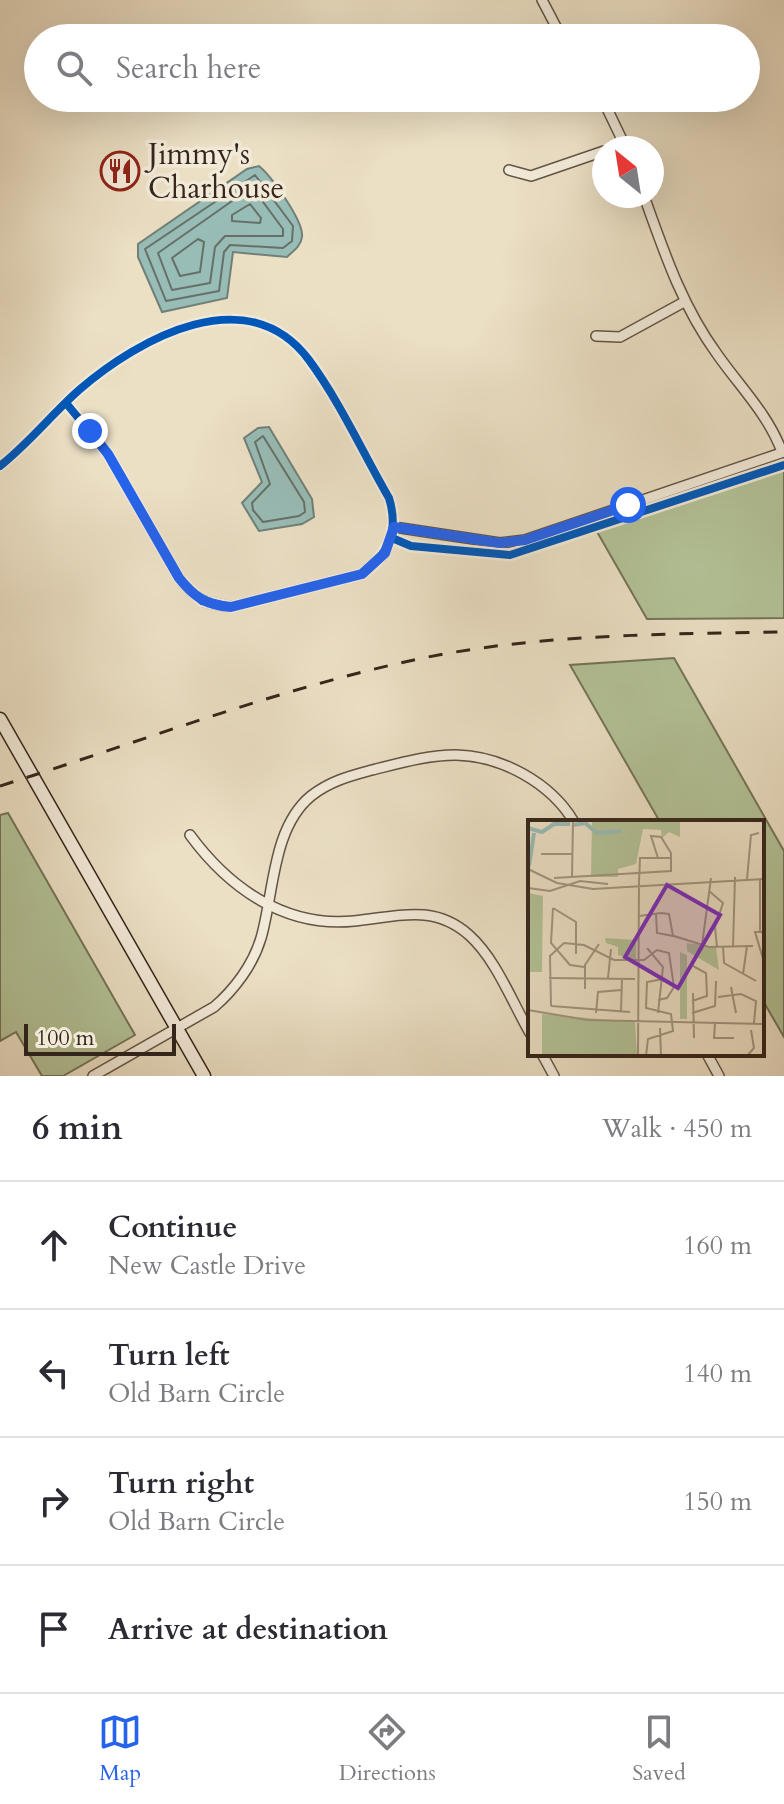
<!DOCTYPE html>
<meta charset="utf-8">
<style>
:root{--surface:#fff;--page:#f2f2f3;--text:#2b2b33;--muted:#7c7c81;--line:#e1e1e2;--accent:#2563eb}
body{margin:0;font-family:Cardo,serif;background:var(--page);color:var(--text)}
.compass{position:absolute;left:592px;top:136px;width:72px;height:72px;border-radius:50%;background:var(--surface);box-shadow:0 8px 32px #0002;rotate:330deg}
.scale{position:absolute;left:24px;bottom:20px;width:152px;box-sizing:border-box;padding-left:8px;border:4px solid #35251b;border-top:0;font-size:22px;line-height:28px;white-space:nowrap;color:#35251b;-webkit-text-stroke:6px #f2ead9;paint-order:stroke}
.stop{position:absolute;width:24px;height:24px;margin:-18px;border:6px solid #2563eb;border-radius:50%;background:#fff}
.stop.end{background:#2563eb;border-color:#fff;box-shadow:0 2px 8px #0008}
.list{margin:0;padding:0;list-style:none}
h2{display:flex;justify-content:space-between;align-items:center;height:104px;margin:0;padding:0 32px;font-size:34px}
h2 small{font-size:26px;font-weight:400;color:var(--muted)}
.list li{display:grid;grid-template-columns:52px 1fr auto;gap:24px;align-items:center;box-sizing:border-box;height:128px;padding:0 32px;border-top:2px solid var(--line)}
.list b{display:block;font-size:30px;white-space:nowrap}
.list p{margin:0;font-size:26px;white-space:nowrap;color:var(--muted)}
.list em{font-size:26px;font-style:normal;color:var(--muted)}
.icon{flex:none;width:44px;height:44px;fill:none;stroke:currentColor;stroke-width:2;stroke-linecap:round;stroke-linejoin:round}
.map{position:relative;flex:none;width:784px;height:1076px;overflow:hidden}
.search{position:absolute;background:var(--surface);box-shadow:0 8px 32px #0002;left:24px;right:24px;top:24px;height:88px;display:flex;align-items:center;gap:20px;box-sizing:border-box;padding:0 28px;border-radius:44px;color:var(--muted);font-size:30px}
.sheet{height:616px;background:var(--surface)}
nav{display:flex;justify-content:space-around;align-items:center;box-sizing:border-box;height:112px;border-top:2px solid var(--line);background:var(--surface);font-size:22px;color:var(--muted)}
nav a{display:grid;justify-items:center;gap:4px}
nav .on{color:var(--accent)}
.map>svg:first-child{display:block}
.green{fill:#b3c297;stroke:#747459;stroke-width:2}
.water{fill:#98bcb6;stroke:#708078;stroke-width:2}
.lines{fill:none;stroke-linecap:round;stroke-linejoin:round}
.shore{stroke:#667068;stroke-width:2}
.minor-casing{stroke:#625445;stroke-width:12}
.secondary-casing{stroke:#35251b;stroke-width:15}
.minor{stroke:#f2ead9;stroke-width:9}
.secondary{stroke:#f2ead9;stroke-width:12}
.rail{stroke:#35251b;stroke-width:3;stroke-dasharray:14 14;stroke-linecap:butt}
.cycleway-casing{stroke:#f2ead9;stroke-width:13}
.cycleway{stroke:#0057b8;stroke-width:8}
.route{stroke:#2563eb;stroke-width:10}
.labels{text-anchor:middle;stroke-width:7;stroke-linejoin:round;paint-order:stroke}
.poi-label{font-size:30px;fill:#35251b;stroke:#f2ead9;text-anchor:start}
.inset-river{fill:none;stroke:#98bcb6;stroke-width:4}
.inset-road{fill:none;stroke:#a29580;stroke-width:2}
.view{fill:#7b2cbf;fill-opacity:0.15;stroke:#7b2cbf;stroke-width:4}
.inset-edge{fill:none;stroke:#35251b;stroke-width:4}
</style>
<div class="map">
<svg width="784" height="1076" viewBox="0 0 784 1076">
<rect width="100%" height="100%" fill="#ebdfc4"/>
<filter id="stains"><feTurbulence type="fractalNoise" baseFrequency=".0025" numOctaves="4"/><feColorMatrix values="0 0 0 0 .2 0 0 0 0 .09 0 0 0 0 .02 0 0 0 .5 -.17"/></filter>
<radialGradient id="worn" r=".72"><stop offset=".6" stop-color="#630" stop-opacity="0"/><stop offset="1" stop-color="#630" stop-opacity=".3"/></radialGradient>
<!-- green -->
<path class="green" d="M784,457V618L647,619L592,523Z
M674,658L784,851V1037L762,999V822H660L570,665Z
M8,813L135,1035L63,1076H42L16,1032L0,1041V815Z"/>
<!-- water -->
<path class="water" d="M259,166C271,176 304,221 302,237C301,246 293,251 287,257L233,252L227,298L162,312L138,257V244L247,169Z
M269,427L312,499L314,517L302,524L259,531L242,503L262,482L244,438L258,428Z"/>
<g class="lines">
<!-- shore -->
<path class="shore" d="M255,175L293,226L292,241L283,248L230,245L224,252L219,291L166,301L145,249Z
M252,187L283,229V236H225L215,247L210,283L172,290L158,253Z
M250,204L261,218L260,223L232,221V215Z
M198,239L204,242L200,272L180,276L172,258Z
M263,436L304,502L305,512L299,516L263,522L253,510L252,503L270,484L255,442Z"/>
<defs>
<path id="minor" d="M542,0L562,38
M602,98L626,148
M509,170L531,176L604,151
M644,196C664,252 682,306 717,354C740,387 768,414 782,452
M596,336L620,337L684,302
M0,466C29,443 52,414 79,390C139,338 248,278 309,360C340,402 363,453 389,498C399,531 389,554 362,574L231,607L202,601L179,578L108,454L66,403
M394,527L500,543L525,540L784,452
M190,835C229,888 285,928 354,921C396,917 433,903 469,935C496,959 512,1002 530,1033
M542,1054L554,1076
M707,1054L719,1076
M93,1076L214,1007C234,990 253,965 261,938C274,893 272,828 311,796C330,781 350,776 372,770C400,763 427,755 456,755C502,756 551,783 574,822"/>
<path id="secondary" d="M0,719L204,1076"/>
</defs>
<!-- minor casing -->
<use href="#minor" class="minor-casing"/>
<!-- secondary casing -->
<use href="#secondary" class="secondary-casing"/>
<!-- minor -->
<use href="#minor" class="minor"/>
<!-- secondary -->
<use href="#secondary" class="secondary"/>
<!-- rail -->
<path class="rail" d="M0,786C140,742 279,688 423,658C541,634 664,634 784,632"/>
<defs>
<path id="cycleway" d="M0,466C29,443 52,414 79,390C139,338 248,278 309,360C340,402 363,453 389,498C399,531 389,554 362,574L231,607L202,601L179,578L108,454L66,403
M392,538L411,546L510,555L784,465"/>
</defs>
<!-- cycleway casing -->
<use href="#cycleway" class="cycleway-casing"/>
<!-- cycleway -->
<use href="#cycleway" class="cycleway"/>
</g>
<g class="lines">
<!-- route -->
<path class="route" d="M90,431L108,454L179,578C194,597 206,605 231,607L362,574L385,553L394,527L500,543L525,540L628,505"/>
</g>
<!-- icons -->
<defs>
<symbol id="restaurant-ring" viewBox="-11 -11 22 22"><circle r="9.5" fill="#f2ead9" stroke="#8f2418" stroke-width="1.5"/><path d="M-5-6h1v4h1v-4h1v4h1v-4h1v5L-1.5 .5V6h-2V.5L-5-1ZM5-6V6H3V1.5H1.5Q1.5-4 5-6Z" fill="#8f2418"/></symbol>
</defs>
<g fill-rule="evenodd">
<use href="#restaurant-ring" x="98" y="149" width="44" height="44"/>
</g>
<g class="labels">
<!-- poi labels -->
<g class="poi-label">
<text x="148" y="164">Jimmy's<tspan x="148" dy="34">Charhouse</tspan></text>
</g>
</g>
<!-- overview -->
<g transform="translate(528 820)">
<rect width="236" height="236" fill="#ebdfc4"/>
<path d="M64,0H152V17L141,12L134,18L133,10L115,9L108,44L90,49V57H63ZM1,73L15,76L14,152H0ZM77,118L108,120V140L90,135V127L78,123ZM159,123L188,127L191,150L159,131ZM152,132L159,135V199H152ZM14,194L107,202L109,236H14Z" fill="#b3c297"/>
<path class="inset-river" d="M46,5L57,3L69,13L93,11M0,8L14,12L26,4H42M1,46L6,13"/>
<path class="inset-road" d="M13,34H44M0,49L29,63L65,69L236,59M26,58L143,51V33L133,17L123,16L130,38M44,58L45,0M219,59L223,15L231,13M111,63L112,38H144M0,68L22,71L52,61L80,64M181,71L195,83L187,107L189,127M25,88L23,123L42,145L56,147M25,88L48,102V134M111,96L133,93L141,94L145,116L129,113L128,94M232,112V60M146,116L181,127L225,126M174,125L183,58M195,126L196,143L228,161M205,127L207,57M119,128L135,147L130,193M236,142L227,112H236M215,154L219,126M21,158L107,159M80,158L83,129M203,167L208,193M57,169V145L71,124M165,173L166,218M190,177L213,174L228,181L226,203M164,181L179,176L178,153L165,146M23,186L22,136L36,123L56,125L86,140H116L129,130L141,133L146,167L139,178L130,180M23,186L102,192M0,190L59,200L236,204M93,192L94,159M68,193L70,172L93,170M164,193L187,186L188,161M187,203L186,218H206M132,208L133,236M110,236L111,63M118,236L120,219L145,211L143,194L118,188L119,162L135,159M219,236L226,228L223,210"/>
<path class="view" d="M139,65L192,95L150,168L97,137Z"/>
<rect width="236" height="236" class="inset-edge"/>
</g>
<rect width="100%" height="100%" filter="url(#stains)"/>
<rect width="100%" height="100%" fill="url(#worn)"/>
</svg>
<svg class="compass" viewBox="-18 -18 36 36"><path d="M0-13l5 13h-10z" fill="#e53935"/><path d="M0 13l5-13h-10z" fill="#7c7c81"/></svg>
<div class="scale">100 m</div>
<div class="stop" style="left:628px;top:505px"></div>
<div class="stop end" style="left:90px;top:431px"></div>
<div class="search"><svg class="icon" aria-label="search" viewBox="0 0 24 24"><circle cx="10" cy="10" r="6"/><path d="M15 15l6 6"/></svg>Search here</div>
</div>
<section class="sheet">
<h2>6 min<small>Walk · 450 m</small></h2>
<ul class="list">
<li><svg class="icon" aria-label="ahead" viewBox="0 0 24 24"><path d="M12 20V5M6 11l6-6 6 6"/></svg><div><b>Continue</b><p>New Castle Drive</p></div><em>160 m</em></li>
<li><svg class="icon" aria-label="left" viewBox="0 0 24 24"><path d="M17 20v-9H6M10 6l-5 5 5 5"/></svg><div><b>Turn left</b><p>Old Barn Circle</p></div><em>140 m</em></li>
<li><svg class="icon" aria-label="right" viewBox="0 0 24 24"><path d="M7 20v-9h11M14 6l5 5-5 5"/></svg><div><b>Turn right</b><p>Old Barn Circle</p></div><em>150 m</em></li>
<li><svg class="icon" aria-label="arrive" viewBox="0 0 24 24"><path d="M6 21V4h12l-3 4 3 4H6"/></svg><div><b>Arrive at destination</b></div></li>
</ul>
</section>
<nav>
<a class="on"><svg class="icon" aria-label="map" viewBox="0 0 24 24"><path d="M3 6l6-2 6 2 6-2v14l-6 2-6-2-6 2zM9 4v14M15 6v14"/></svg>Map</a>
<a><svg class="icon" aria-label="directions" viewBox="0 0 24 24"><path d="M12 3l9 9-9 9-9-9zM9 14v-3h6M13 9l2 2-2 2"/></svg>Directions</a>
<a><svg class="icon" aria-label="saved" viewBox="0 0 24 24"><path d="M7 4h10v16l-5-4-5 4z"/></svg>Saved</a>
</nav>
